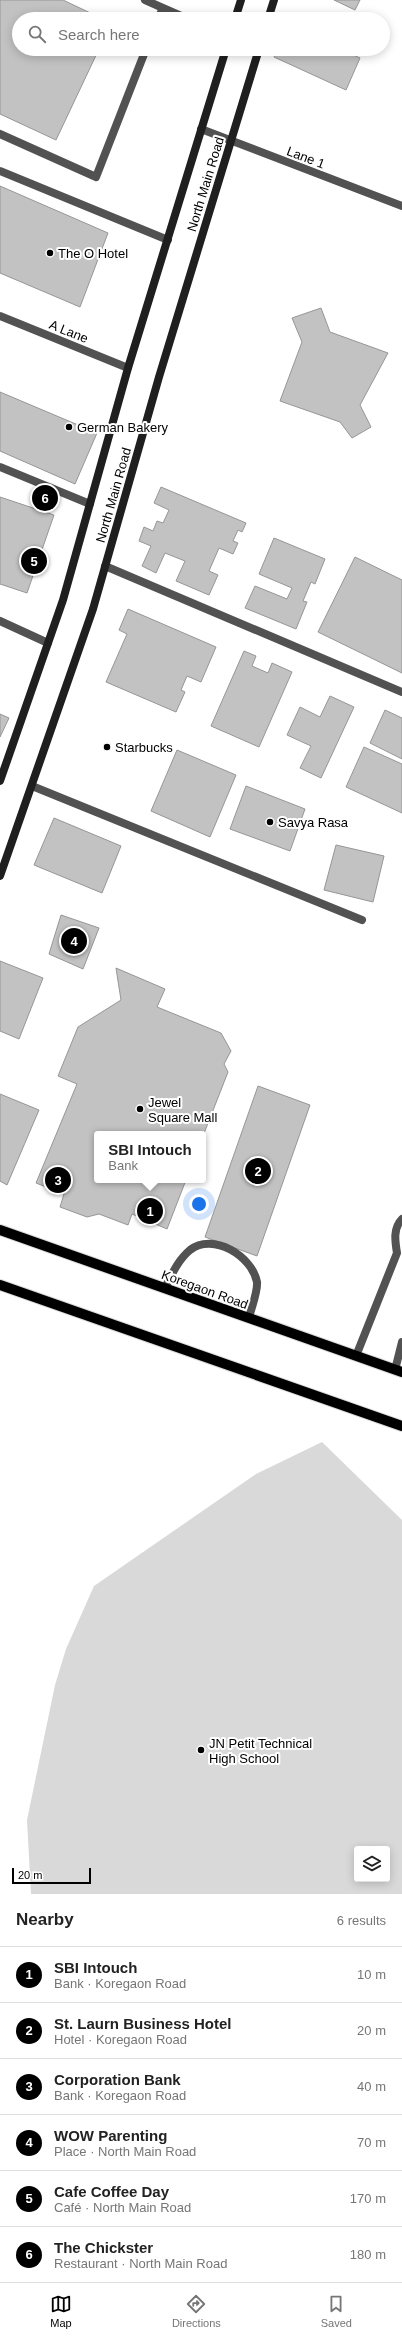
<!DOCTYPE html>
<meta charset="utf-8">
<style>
:root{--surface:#fff;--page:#f2f2f2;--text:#222;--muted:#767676;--line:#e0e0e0;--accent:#000}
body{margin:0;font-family:Helvetica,sans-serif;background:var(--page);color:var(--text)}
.controls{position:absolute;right:12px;bottom:12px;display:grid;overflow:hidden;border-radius:4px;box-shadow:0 2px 10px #0003}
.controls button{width:36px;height:36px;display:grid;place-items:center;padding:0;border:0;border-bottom:1px solid var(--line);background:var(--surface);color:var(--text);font:20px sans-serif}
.scale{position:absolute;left:12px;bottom:10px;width:79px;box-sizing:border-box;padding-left:4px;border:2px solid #000;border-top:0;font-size:11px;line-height:14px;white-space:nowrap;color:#000;-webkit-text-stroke:3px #fff;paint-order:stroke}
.you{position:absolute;left:199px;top:1204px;width:14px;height:14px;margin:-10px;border:3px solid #fff;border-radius:50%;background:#1a73e8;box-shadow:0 0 0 6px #1a73e833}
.badge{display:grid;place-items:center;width:26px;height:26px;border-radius:50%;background:var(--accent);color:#fff;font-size:13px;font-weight:700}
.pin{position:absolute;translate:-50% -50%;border:2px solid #fff;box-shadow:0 1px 4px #0006}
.popup{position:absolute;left:94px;top:1131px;width:112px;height:52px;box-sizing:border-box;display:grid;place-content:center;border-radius:4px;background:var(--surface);filter:drop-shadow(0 1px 3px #0005);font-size:13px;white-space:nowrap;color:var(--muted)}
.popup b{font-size:15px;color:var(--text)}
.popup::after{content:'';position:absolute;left:50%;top:100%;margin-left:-8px;border:8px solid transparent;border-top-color:var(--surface)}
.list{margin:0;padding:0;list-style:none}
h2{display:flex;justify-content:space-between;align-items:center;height:52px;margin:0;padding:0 16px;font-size:17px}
h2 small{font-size:13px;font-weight:400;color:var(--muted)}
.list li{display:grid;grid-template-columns:26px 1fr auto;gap:12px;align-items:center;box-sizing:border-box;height:56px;padding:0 16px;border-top:1px solid var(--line)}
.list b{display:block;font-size:15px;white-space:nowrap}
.list p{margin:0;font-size:13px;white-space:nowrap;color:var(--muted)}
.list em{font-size:13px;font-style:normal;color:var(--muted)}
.icon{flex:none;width:22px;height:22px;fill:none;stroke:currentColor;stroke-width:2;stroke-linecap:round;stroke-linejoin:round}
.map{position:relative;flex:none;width:402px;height:1894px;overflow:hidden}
.search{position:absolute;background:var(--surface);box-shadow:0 2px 10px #0003;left:12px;right:12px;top:12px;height:44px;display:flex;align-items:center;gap:10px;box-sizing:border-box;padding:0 14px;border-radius:22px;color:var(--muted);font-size:15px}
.sheet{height:388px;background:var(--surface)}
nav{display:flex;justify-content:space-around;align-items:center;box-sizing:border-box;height:56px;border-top:1px solid var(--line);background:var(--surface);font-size:11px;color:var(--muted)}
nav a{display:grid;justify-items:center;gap:2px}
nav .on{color:var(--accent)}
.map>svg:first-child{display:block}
.green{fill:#d9d9d9;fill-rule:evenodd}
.building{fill:#c2c2c2;stroke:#969696}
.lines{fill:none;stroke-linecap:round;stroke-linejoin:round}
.primary-casing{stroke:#dbdbdb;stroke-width:12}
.lane{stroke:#525252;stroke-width:8}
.street{stroke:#525252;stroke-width:8}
.secondary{stroke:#1f1f1f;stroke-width:8}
.primary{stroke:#000;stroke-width:10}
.poi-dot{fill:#000;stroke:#fff;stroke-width:1.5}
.labels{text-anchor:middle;stroke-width:4;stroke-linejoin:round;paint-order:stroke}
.street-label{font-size:13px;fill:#000;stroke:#fff}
.poi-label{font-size:13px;fill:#000;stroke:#fff;text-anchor:start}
</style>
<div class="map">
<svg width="402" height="1894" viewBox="0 0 402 1894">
<rect width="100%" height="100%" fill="#fff"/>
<!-- green -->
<path class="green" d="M322,1442L402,1520V1894H31L27,1820L55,1685L66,1649L94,1586L256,1474ZM357,1849H387V1879H357Z"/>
<!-- building -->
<path class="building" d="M0,0H63L103,19H19V49H99L56,140L0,114Z
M334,0H360L355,10Z
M278,49H340L360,58L346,90L274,57Z
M0,186L108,233L80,307L0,273Z
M321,308L330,332L388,353L360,405L371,427L352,438L340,422L280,401L302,342L292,318Z
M0,392L97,433L75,484L0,451Z
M161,487L246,523L242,532L238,530L233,541L238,543L233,554L219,548L209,571L218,575L209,595L176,581L185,561L165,553L156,573L142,566L151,546L139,541L144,527L153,531L157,521L163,523L169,510L154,503Z
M0,497L54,515L27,593L0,584Z
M274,538L325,559L315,584L311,582L303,601L307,602L296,629L245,608L255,586L287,599L292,588L259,574Z
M355,557L402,580V673L318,632Z
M128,609L216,647L201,682L187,676L181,690L185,692L176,712L106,682L127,634L119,630Z
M244,651L256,656L252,666L268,673L272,663L292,672L259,747L211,726Z
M330,696L354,707L321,778L300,768L311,746L287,735L300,707L320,717Z
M385,710L402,718V759L370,743Z
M0,714L9,718L0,737Z
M364,747L402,764V813L346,787Z
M177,750L236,775L210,837L151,811Z
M246,786L305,809L290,851L230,829Z
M54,818L121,846L102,893L34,865Z
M336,845L384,856L373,902L324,890Z
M61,915L99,928L83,969L49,954Z
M0,961L43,978L19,1039L0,1031Z
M116,968L165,989L157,1007L221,1033L231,1051L224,1064L228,1072L203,1136V1134H97V1180H186L167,1229L132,1214L128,1225L99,1214L87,1217L60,1207L64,1194L36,1183L77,1084L58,1076L78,1027L121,1000Z
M258,1086L310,1105L257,1256L205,1237Z
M0,1094L39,1110L7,1185L0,1181Z"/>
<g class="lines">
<defs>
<path id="primary" d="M0,1230L402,1372
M0,1285L402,1426"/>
</defs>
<!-- primary casing -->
<use href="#primary" class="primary-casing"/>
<!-- lane -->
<path class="lane" d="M145,0L188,19
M158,19L163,8
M0,134L96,177L146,49
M0,171L168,240
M0,467L90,504
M0,621L48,643
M165,1288C172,1274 178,1260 190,1250C213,1232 252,1256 257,1282C258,1292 251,1308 249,1318
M356,1356L397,1253C395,1241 393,1228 402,1219
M395,1370L402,1342"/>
<!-- street -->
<path class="street" d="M201,129L402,206
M0,316L128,368
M105,566L402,692
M32,786L362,920"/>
<!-- secondary -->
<path class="secondary" d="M235,19L241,0
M268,19L274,0
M0,781L63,600L128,368L226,49
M0,876L93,609L159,377L259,49"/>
<!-- primary -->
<use href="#primary" class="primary"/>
</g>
<!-- markers -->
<g class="poi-dot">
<circle cx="50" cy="253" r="4"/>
<circle cx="69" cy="427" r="4"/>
<circle cx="107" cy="747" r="4"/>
<circle cx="270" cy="822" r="4"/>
<circle cx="140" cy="1109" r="4"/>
<circle cx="201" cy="1750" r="4"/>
</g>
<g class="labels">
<!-- street labels -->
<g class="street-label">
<text transform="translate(306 157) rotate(21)" y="5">Lane 1</text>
<text transform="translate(205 184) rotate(-73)" y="5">North Main Road</text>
<text transform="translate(69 331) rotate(22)" y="5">A Lane</text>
<text transform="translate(113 495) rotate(-74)" y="5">North Main Road</text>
<text transform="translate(205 1289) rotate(20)" y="5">Koregaon Road</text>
</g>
<!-- poi labels -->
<g class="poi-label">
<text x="58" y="258">The O Hotel</text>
<text x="77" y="432">German Bakery</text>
<text x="115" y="752">Starbucks</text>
<text x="278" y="827">Savya Rasa</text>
<text x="148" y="1107">Jewel<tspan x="148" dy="15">Square Mall</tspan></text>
<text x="209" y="1748">JN Petit Technical<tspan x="209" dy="15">High School</tspan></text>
</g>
</g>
</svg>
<div class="controls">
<button><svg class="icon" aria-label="layers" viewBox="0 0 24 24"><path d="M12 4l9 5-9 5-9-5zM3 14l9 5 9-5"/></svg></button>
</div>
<div class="scale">20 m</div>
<div class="you"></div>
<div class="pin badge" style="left:150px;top:1211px">1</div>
<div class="popup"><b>SBI Intouch</b>Bank</div>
<div class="pin badge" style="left:258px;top:1171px">2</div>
<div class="pin badge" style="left:58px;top:1180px">3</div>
<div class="pin badge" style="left:74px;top:941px">4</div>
<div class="pin badge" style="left:34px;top:561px">5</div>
<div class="pin badge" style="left:45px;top:498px">6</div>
<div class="search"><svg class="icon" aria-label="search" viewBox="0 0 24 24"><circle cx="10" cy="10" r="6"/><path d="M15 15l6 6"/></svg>Search here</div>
</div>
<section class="sheet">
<h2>Nearby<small>6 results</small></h2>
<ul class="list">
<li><span class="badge">1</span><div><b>SBI Intouch</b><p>Bank · Koregaon Road</p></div><em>10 m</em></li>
<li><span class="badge">2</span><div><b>St. Laurn Business Hotel</b><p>Hotel · Koregaon Road</p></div><em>20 m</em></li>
<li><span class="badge">3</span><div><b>Corporation Bank</b><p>Bank · Koregaon Road</p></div><em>40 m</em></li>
<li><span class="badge">4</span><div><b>WOW Parenting</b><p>Place · North Main Road</p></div><em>70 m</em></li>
<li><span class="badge">5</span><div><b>Cafe Coffee Day</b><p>Café · North Main Road</p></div><em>170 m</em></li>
<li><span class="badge">6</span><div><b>The Chickster</b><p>Restaurant · North Main Road</p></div><em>180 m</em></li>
</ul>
</section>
<nav>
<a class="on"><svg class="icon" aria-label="map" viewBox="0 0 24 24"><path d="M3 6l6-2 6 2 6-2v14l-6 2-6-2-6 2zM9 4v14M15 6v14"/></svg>Map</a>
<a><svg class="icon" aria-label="directions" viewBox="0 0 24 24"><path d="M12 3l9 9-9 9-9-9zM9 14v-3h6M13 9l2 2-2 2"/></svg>Directions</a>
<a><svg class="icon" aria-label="saved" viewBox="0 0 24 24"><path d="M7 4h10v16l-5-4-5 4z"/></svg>Saved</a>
</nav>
